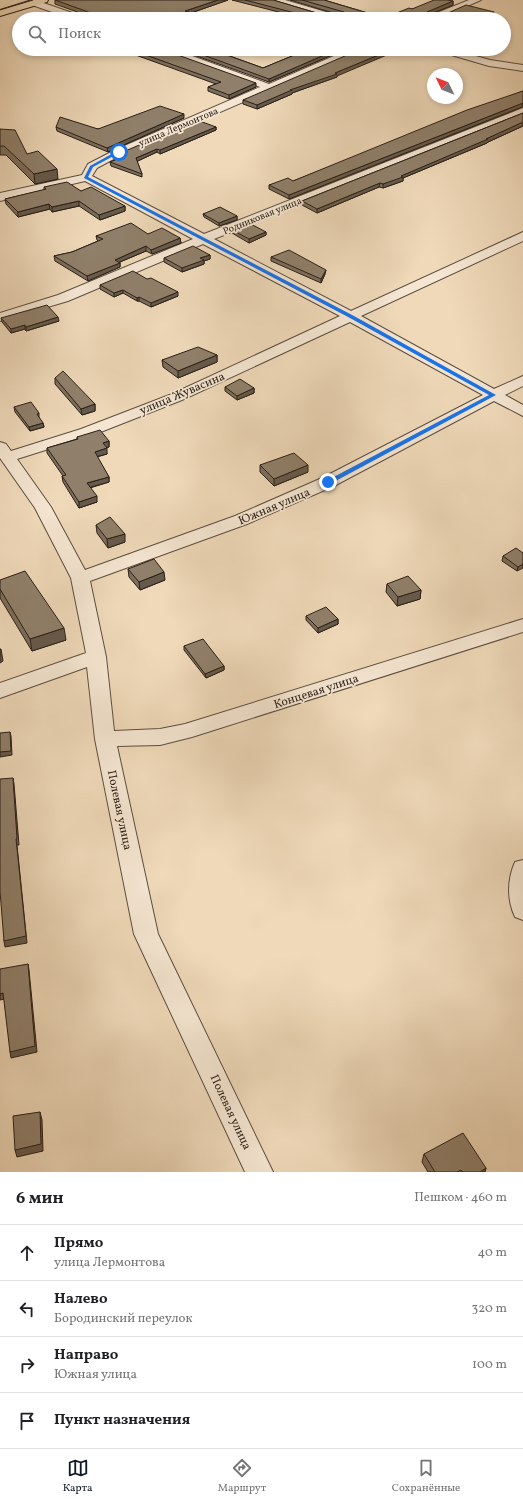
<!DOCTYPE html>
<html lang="ru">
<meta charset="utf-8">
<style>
:root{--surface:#fff;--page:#f2f2f2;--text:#202124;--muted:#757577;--line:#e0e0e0;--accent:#111827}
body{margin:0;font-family:Vollkorn,serif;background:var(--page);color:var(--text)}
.compass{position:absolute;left:427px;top:68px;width:36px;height:36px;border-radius:50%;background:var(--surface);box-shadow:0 2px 6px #0003;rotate:313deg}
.stop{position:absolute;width:12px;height:12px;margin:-9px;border:3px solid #1a73e8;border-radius:50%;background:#fff}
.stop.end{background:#1a73e8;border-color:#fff;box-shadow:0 1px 4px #0008}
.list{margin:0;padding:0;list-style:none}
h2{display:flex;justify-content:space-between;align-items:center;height:52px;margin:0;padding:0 16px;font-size:17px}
h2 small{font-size:13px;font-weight:400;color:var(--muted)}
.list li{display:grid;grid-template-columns:26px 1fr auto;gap:12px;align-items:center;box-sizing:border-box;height:56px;padding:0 16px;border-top:1px solid var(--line)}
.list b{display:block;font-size:15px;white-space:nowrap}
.list p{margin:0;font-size:13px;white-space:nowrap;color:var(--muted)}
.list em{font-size:13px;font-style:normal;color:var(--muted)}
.icon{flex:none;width:22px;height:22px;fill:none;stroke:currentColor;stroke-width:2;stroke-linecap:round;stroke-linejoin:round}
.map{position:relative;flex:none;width:523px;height:1172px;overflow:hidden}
.search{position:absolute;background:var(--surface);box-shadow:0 2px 6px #0003;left:12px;right:12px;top:12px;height:44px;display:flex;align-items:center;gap:10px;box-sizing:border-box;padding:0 14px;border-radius:22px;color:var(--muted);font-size:15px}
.sheet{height:276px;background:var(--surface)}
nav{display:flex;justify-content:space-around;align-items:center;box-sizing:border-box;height:56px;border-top:1px solid var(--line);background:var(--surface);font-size:11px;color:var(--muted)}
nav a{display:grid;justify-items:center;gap:2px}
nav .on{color:var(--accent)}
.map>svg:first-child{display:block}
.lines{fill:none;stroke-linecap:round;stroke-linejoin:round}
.minor-casing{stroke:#5b4e40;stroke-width:2}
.major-casing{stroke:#2a1f17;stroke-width:2}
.minor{fill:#f5e6d2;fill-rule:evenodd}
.major{fill:#efd9b9;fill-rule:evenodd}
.tram{stroke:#2a1f17;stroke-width:1}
.wall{fill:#7c6e5c;stroke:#2a1f17}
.shaded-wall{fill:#655a4b;stroke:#2a1f17}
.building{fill:#90806b;stroke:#2a1f17}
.route{fill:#1a73e8}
.labels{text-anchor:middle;stroke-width:3.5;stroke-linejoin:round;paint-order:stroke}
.far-street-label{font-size:10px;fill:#2a1f17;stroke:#f5e6d2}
.street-label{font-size:12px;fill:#2a1f17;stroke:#f5e6d2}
</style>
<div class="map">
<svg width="523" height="1172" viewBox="0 0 523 1172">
<rect width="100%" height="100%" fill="#efd9b9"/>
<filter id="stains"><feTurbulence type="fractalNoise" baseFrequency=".005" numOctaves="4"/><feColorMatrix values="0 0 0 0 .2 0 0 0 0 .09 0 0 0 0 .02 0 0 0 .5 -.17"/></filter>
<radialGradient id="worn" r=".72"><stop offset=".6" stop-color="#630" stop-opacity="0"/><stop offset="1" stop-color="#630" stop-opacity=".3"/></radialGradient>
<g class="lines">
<defs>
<path id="minor" d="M35,0L84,17L86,19H72L32,5L31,3L32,1Z
M272,0H285L343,17L345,19H330L273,2Z
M469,0H481L438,19H425L427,17Z
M159,49H173L269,84L350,49H363L361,51L123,154L97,168L92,176L204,234L523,108V115L214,239L351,311L523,232V241L361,316L494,389L523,376V386L505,395L523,405V416L494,401L334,486L247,524L90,581L106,657L114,731L160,729L185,724L523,619V632L192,737L160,745L117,746L158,934L273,1172H245L134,934L95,739L87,667L0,698V683L86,653L71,578L35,508L0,458V442L6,444L11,451L81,429L172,394L340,316L203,244L68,301L0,321V313L58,295L193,239L85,181L0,201V193L82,175L88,164L115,150L260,87L161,51ZM350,322L483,395L322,478L235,516L85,570L51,507L17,459L93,435L182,400Z
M436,49H451L490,60L523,65V71L489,66L438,51Z
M523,860V920L515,917C507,900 507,880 515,862Z"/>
<path id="major" d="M32,0H48L47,2L0,16V10Z"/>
</defs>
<!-- minor casing -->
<use href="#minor" class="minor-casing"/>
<!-- major casing -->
<use href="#major" class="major-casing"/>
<!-- minor -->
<use href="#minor" class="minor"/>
<!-- major -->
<use href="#major" class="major"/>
<!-- tram -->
<path class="tram" d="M0,10L33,0"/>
</g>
<!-- wall -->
<path class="wall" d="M55,0H228L191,13L97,19L55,4Z
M232,0H273L330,17H345L343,16L290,0H324L381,17H387L412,9L453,1V5L426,16V17L493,16L486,19H299L294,17V16Z
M119,49H161L256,87L229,99L208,91V87L216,84Z
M177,49H210L263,68L309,49H346L269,82Z
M403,49H419L411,52Z
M337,76V77L292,93V94L257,109L243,104V100Z
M523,91V107H522L289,199L269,189V185L293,181Z
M523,113V126L488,142L487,143L403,178V181L383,188L379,187L317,213L302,205V201Z
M184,118L108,152L57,131L56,127L98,129Z
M216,127V130L160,154L157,152L137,161L142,174V177L111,166L110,162L121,158L120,157V154Z
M0,129L27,154L58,179L35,184L6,155H0Z
M44,187L81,191L125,206V211L100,220L79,206L52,212L50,209L18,217L6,204L5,199L44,190Z
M203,214L237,216V220L219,226L204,217Z
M232,230L266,232V235L249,243L232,233Z
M148,234L180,238L181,243L152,254L146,251L120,262V267L88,281L55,261L54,256L72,252L98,241L97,240L96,236Z
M210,255V259L204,261V264L182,272L164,262V258Z
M271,257L325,274L321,283L271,261Z
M100,285L178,296L151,307L139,301H137L123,293L114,297L100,289Z
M1,318L59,321L26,331L25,329L11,333L2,322Z
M217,355V362L178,378L163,367L162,360Z
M55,378L95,404V411L82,415L55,384Z
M225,387L254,388V393L237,400L225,391Z
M14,407L39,413V418L43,423L44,427L30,431L15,412Z
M77,437L109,441V447L106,448L107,454L97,457L109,477V482L90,488L97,502L79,508L63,482L62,476H63L47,453V448L77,439Z
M260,465L308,472L274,486L260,472Z
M96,525L125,542L108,548L97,533Z
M523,553L517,571L502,561L503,556Z
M128,569L165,580L140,590L129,577Z
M0,580L66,640L32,651L0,598Z
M387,584L421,590L420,599L397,606L386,592Z
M306,616L338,619V624L318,633L306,620Z
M184,646L224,666V670L206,678L184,650Z
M424,1154L486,1168L485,1172H428L422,1162Z"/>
<!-- shaded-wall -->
<path class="shaded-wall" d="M218,0H228L185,15V11Z
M453,1V5L426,16L425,19L424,17L427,12Z
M494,12L493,16L486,19H479Z
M338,49H346L269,82V79Z
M393,49H401L337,76V77L292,93V94L257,109V105L290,90L335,73Z
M412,49H419L411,52Z
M256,83V87L229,99V95Z
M523,103L522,107L289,199V195Z
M184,114V118L108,152L107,148Z
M523,122V126L488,142L487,143L403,178V181L383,188V184L401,176Z
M216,127V130L160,154V150Z
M157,149V152L136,162V158Z
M57,169L58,179L35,184L34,174Z
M380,183L379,187L317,213V209Z
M79,201V206L52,212V207Z
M49,204L50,209L18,217V212Z
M125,206V211L100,220L99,215Z
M237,216V220L219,226V223Z
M266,232V235L249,243V239Z
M180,238L181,243L152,254L151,250Z
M146,246V251L115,264V260Z
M210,255V259L204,261V264L182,272V268L200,258Z
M120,263V267L88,281L87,276Z
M326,270L325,274L321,283V279Z
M123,290V293L114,297V293Z
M178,292V296L151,307V303Z
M139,297V301H137V298Z
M58,317L59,321L26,331V327Z
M25,325V329L11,333V329Z
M217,355V362L178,378V371Z
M254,388V393L237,400V396Z
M95,404V411L82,415L81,409Z
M43,423L44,427L30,431L29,427Z
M109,441V447L103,449V443Z
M107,448V454L95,457V452Z
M308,465V472L274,486V479Z
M109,477V482L88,488L87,483Z
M97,496V502L79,508V502Z
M125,534V542L108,548L107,539Z
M523,564V568L517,571L518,567Z
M164,572L165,580L140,590L139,582Z
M421,590L420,599L397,606L398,597Z
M338,619V624L318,633V628Z
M64,628L66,640L32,651L30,639Z
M0,649H1L3,661L0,663Z
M224,666V670L206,678L205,674Z
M10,732L11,736L12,755L0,757V752Z
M13,778L14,784L19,845H17L27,943L5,947L4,941L16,839Z
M28,964L29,970L37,1052L11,1058L10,1052Z
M3,993L5,999L0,1000V994Z
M40,1112L42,1120L43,1151L17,1157L15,1150Z
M486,1168L485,1172H480Z"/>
<!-- building -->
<path class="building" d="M55,0H218L185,11L212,19H97L102,17Z
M245,0H273L330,17H345L347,15L344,12L302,0H324L381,17H387L409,8L412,9L434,0H447L453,1L427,12L424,17H439L466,5L494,12L479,19H311L294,14L295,13Z
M129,49H161L256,83L229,95L208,87L221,82Z
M187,49H210L263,68L309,49H338L269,79Z
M361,49H393L335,73L337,74L290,90H292L257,105L243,100Z
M523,91V103L289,195L269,185L288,178L293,181L467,110Z
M160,106L184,114L107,148L56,127L60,117L98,129Z
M523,113V122L486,139H488L401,176L403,177L383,184L380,183L317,209L302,201Z
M197,120L216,127L160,150L157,149L136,158L142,174L110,162L125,156L120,154L123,152Z
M0,129L15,130L27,154L38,151L57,169L34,174L4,146H0Z
M67,182L81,191L91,187L125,206L99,215L79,201L52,207L49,204L18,212L5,199L46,189L44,187Z
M220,207L237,216L219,223L203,214Z
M131,223L148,234L162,228L180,238L151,250L146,246L115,260L120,263L87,276L54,256L72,252L103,239L96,236Z
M249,223L266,232L249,239L232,230Z
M193,246L210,255L200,258L204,260L182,268L164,258Z
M289,250L326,270L321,279L271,257Z
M133,271L147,279L151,278L178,292L151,303L139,297L137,298L123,290L114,293L100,285Z
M47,305L58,317L26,327L25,325L11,329L1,318Z
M198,347L217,355L178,371L162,360Z
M63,371L95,404L81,409L55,378Z
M240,379L254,388L237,396L225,387Z
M31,402L39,413L37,414L43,423L29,427L14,407Z
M100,430L109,441L103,443L107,448L95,452L109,477L87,483L97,496L79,502L62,476L66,475L47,448L78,439L77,437Z
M294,453L308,465L274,479L260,465Z
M110,517L125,534L107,539L96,525Z
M516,548L523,553V564L518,567L503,556Z
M154,559L164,572L139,582L128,569Z
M25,571L64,628L30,639L0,589V580Z
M408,576L421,590L398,597L387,584Z
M326,607L338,619L318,628L306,616Z
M203,639L224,666L205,674L184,646Z
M10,732L11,751L0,752V733Z
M13,778L17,838L16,839L26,936L4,941L0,891V779Z
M28,964L35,1046L10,1052L3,993L0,994V969Z
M40,1112L41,1144L15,1150L13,1116Z
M463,1133L486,1168L480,1172H463L461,1170L457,1172H435L424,1154Z"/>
<!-- route -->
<path class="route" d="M117,151L121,152L93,167L88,177L354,316L496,395L330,484H326V481L489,395L350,318L84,178L90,166Z"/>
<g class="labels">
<!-- far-street labels -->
<g class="far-street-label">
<text transform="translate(178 126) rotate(-23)" y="4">улица Лермонтова</text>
<text transform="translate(262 215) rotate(-22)" y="4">Родниковая улица</text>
</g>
<!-- street labels -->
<g class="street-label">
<text transform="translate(182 393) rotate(-23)" y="4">улица Жувасина</text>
<text transform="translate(274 506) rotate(-23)" y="4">Южная улица</text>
<text transform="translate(316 691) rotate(-18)" y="4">Концевая улица</text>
<text transform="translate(120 810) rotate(78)" y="4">Полевая улица</text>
<text transform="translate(231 1112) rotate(65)" y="4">Полевая улица</text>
</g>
</g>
<rect width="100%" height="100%" filter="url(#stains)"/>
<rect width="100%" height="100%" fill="url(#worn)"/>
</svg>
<svg class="compass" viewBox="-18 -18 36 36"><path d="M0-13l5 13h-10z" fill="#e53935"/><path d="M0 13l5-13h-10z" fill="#757577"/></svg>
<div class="stop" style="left:119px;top:152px"></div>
<div class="stop end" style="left:328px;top:482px"></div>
<div class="search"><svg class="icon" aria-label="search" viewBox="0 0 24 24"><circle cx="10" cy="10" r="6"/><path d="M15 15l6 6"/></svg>Поиск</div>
</div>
<section class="sheet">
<h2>6 мин<small>Пешком · 460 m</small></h2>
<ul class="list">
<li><svg class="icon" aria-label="ahead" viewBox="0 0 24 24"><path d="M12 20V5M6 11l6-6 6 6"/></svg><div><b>Прямо</b><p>улица Лермонтова</p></div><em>40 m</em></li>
<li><svg class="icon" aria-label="left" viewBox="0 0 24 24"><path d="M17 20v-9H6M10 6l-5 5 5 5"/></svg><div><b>Налево</b><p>Бородинский переулок</p></div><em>320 m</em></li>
<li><svg class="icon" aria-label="right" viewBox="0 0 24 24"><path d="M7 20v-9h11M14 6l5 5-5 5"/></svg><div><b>Направо</b><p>Южная улица</p></div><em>100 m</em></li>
<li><svg class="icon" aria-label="arrive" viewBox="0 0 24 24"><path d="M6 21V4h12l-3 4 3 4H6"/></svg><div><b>Пункт назначения</b></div></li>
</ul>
</section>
<nav>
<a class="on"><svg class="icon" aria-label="map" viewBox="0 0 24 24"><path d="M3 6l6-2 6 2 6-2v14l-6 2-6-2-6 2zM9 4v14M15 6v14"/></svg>Карта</a>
<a><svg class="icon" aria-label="directions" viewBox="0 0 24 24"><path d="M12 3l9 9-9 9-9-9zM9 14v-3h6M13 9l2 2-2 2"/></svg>Маршрут</a>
<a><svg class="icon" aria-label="saved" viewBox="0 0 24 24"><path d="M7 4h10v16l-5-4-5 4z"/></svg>Сохранённые</a>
</nav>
